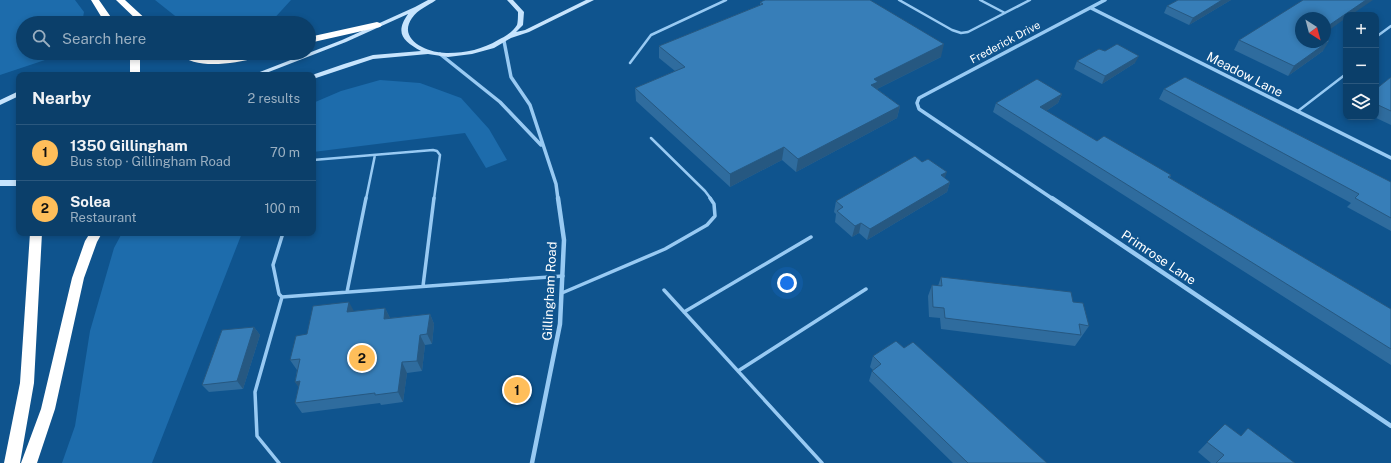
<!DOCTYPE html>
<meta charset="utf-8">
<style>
:root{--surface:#0b3f6a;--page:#194a72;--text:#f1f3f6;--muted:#9aafc1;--line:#2b587e;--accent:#ffbe5a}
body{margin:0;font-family:"Public Sans",sans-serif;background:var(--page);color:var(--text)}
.controls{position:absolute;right:12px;top:12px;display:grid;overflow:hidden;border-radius:8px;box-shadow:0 2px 6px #0003}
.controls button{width:36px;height:36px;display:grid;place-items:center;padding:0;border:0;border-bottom:1px solid var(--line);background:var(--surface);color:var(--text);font:20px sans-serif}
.compass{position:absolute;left:1295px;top:12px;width:36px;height:36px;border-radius:50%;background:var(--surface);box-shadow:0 2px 6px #0003;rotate:144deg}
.you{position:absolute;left:787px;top:283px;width:14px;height:14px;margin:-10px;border:3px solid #fff;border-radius:50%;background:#1a73e8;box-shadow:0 0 0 6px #1a73e833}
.badge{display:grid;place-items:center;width:26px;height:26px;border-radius:50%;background:var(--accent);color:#111;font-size:13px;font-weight:700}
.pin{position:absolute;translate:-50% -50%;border:2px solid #fff;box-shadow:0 1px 4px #0006}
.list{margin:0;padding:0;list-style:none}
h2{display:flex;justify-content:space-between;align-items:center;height:52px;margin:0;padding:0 16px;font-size:17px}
h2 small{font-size:13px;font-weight:400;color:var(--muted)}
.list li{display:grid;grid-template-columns:26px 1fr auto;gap:12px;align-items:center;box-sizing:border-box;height:56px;padding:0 16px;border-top:1px solid var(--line)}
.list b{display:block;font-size:15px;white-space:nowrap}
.list p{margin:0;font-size:13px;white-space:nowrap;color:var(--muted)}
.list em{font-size:13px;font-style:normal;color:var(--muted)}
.icon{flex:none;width:22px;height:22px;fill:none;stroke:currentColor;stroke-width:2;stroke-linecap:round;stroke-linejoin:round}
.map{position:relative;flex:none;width:1391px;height:463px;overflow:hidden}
.search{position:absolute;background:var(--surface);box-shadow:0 2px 6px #0003;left:16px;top:16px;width:300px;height:44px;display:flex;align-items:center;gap:10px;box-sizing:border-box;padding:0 14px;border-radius:22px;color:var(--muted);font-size:15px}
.panel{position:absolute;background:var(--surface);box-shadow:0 2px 6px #0003;left:16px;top:72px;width:300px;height:164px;border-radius:8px}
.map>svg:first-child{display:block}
.green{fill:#1d6cac}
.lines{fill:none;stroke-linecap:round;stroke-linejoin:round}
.service-far1{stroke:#98caf3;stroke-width:2.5}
.service{stroke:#98caf3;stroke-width:3.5}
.minor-far1{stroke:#98caf3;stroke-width:3.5}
.minor{stroke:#98caf3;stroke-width:4.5}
.secondary{fill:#c7e4fd;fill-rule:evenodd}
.motorway{fill:#fff;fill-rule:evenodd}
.wall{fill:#2f6c9e}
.shaded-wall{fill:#265881}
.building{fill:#377eb8;stroke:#265881}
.labels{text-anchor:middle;stroke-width:4;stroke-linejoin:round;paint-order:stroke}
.far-street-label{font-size:11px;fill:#fff;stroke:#0f548e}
.street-label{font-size:13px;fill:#fff;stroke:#0f548e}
</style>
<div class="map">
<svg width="1391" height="463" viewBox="0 0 1391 463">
<rect width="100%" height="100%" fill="#0f548e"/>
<!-- green -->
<path class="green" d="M0,0H75L84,12L82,23H23V53H66L0,75Z
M155,0H291L270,23H184Z
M380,80L420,83L461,98L489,129L507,160L486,168L465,133L313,152V103L341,91Z
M122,233H242L152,463H62L75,426L90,331L114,248Z"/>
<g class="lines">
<!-- service-far1 -->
<path class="service-far1" d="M899,0L952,30L961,33L968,32L1030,0
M980,0L1005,13
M1376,37L1391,26
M630,63L651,35L726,0
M1298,111L1346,74
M651,138L705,191L711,199
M313,160L433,150L437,151L440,155L434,199
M366,199L375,155"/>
<!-- service -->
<path class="service" d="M283,233L273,265L279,294L282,297L563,276
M423,286L434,198
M664,290L822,463
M347,292L366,198
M562,293L665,249L707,225L715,216L714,204L710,198
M684,312L811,237
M738,371L866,289
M279,463L257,436L255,392L282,297"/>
<!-- minor-far1 -->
<path class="minor-far1" d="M1091,8L1391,158
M504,41L511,77L530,105L556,184L558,199
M440,54L500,102L541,145
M1053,199L919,109L917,103L919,98L1105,0"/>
<!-- minor -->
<path class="minor" d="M1052,198L1391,426
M532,463L560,324L564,240L558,198"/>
<!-- secondary -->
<path class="secondary" d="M428,0H436C428,6 418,9 412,18C396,41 431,54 448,53C466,53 483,49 498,40C504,37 513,32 517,25C518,22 518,16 518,12L507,0H513L524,12L523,25L516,32L525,30L586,0H594L529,32L511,38L494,48L472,54L448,57L428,54L373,59L313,79L312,75L344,64L373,55L421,51C404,41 394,34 408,14L346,42L261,75H252L342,40L415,7Z
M19,91V96L0,105V100Z
M0,180H19V186H0Z"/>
<!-- motorway -->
<path class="motorway" d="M91,0H99L115,23H105Z
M116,0H125L150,23H140Z
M377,22L380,23L382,25L380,27L309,43V37Z
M126,53H136L140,60V75H130V60Z
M179,53C183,53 188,52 192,53C199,55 205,58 213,58C232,59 250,53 269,53L267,55C246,61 197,73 179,53Z
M30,233H42L34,383L20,463H4L20,383Z
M90,233H102L97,242L84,278L55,409L37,463H21L41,409L72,278L85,241Z"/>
</g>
<!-- wall -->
<path class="wall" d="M1178,0H1231L1189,25L1164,13L1167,6Z
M760,2L941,57L877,89L900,106L897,118L796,172L782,160L730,187L636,101L635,88L675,71L659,58V46L760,5Z
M1301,18L1323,51L1288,76L1234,50L1239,40Z
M1105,51L1135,63L1102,84L1074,69L1077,61Z
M1391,77V125L1374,117H1376V89Z
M1164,89L1391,182V231L1347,207L1351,203L1159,99Z
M1062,94L1058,103L1046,111L1097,141L1171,175L1170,178L1391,309V365L993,112L996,103Z
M945,178L950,182L947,192L867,240L859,233L852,237L835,222L836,214L834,212L836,201Z
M941,277L1073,302L1089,326L1075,346L941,329L940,318L929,317L928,296L932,285L938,286Z
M385,308L390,318L430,314L434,324L432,344L425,345L422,371L407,373L403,402L381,405L380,403L302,413L295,403L299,387L295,382L297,370L290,360L307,334L354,311Z
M254,327L260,335L243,389L209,392L202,385Z
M904,348L1047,463H953L869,381L872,371L873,370L870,367L873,356Z
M1225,424L1241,436L1295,463H1211L1198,452Z"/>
<!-- shaded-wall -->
<path class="shaded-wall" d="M1222,0H1231L1189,25L1193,18Z
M1366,0H1373L1351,15H1346V18L1325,33V28Z
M1329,41L1323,51L1288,76L1294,66Z
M944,44L941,57L877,89L871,85L874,79Z
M1139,56L1135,63L1102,84L1105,76Z
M1062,94L1058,103L1037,117L1040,107Z
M900,106L897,118L796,172L798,159Z
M784,147L782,160L730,187V174Z
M947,172L943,183L941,175Z
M950,182L947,192L867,240L870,229Z
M861,223L859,233L852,237L855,226Z
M349,302L355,313L347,312Z
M385,308L390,318L384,319Z
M430,314L434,324L432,344L427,334Z
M254,327L260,335L243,389L237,381Z
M420,335L425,345L422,371L417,361Z
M402,362L407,373L403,402L398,392Z
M300,381L302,392L295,382Z"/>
<!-- building -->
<path class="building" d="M765,0H870L944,44L874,79L878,82L871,85L900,106L798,159L784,147L730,174L635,88L685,67L659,46L763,4L760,2Z
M1178,0H1222L1193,18L1167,6Z
M1303,0H1366L1325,28V18H1301V42H1325V40L1329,41L1294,66L1239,40Z
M1117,44L1139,56L1105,76L1077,61L1099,49L1105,51Z
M1185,77L1391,182V218L1355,198L1359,194L1164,89Z
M1391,77V111L1376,104V89Z
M1037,79L1062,94L1040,107L1097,141L1104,136L1171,175L1168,177L1391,309V349L996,103Z
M915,156L922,162L928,159L947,172L941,175L950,182L870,229L861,223L855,226L837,211L843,207L836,201Z
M941,277L1071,292L1073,302L1083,303L1089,326L1079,324L1081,335L945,318L944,308L933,307L932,285L942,286Z
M349,302L347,312L385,308L384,319L430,314L427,334L420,335L417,361L402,362L398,392L375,395V393L295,403L300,381L295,382L300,359L290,360L296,336L307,334L313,306Z
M254,327L237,381L202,385L222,330Z
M896,341L904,348L913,342L1047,463H968L872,371L881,364L873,356Z
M1225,424L1241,436L1248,428L1295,463H1216L1224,455L1207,442Z"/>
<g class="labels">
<!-- far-street labels -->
<g class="far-street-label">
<text transform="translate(1005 42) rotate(-28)" y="4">Frederick Drive</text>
</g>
<!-- street labels -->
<g class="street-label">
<text transform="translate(1245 74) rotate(27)" y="5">Meadow Lane</text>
<text transform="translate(1159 257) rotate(34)" y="5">Primrose Lane</text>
<text transform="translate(549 291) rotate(-87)" y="5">Gillingham Road</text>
</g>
</g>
</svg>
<div class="controls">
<button>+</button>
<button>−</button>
<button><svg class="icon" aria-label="layers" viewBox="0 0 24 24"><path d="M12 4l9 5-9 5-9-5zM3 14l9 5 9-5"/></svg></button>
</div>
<svg class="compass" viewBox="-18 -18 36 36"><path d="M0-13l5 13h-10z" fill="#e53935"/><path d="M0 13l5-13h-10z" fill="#9aafc1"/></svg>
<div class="you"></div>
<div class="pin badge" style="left:517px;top:390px">1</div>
<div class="pin badge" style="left:362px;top:358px">2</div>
<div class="search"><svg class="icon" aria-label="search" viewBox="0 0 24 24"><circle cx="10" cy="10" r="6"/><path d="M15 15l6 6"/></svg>Search here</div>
<section class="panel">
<h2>Nearby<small>2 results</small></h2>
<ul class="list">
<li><span class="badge">1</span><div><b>1350 Gillingham</b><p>Bus stop · Gillingham Road</p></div><em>70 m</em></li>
<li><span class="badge">2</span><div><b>Solea</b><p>Restaurant</p></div><em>100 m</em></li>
</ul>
</section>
</div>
